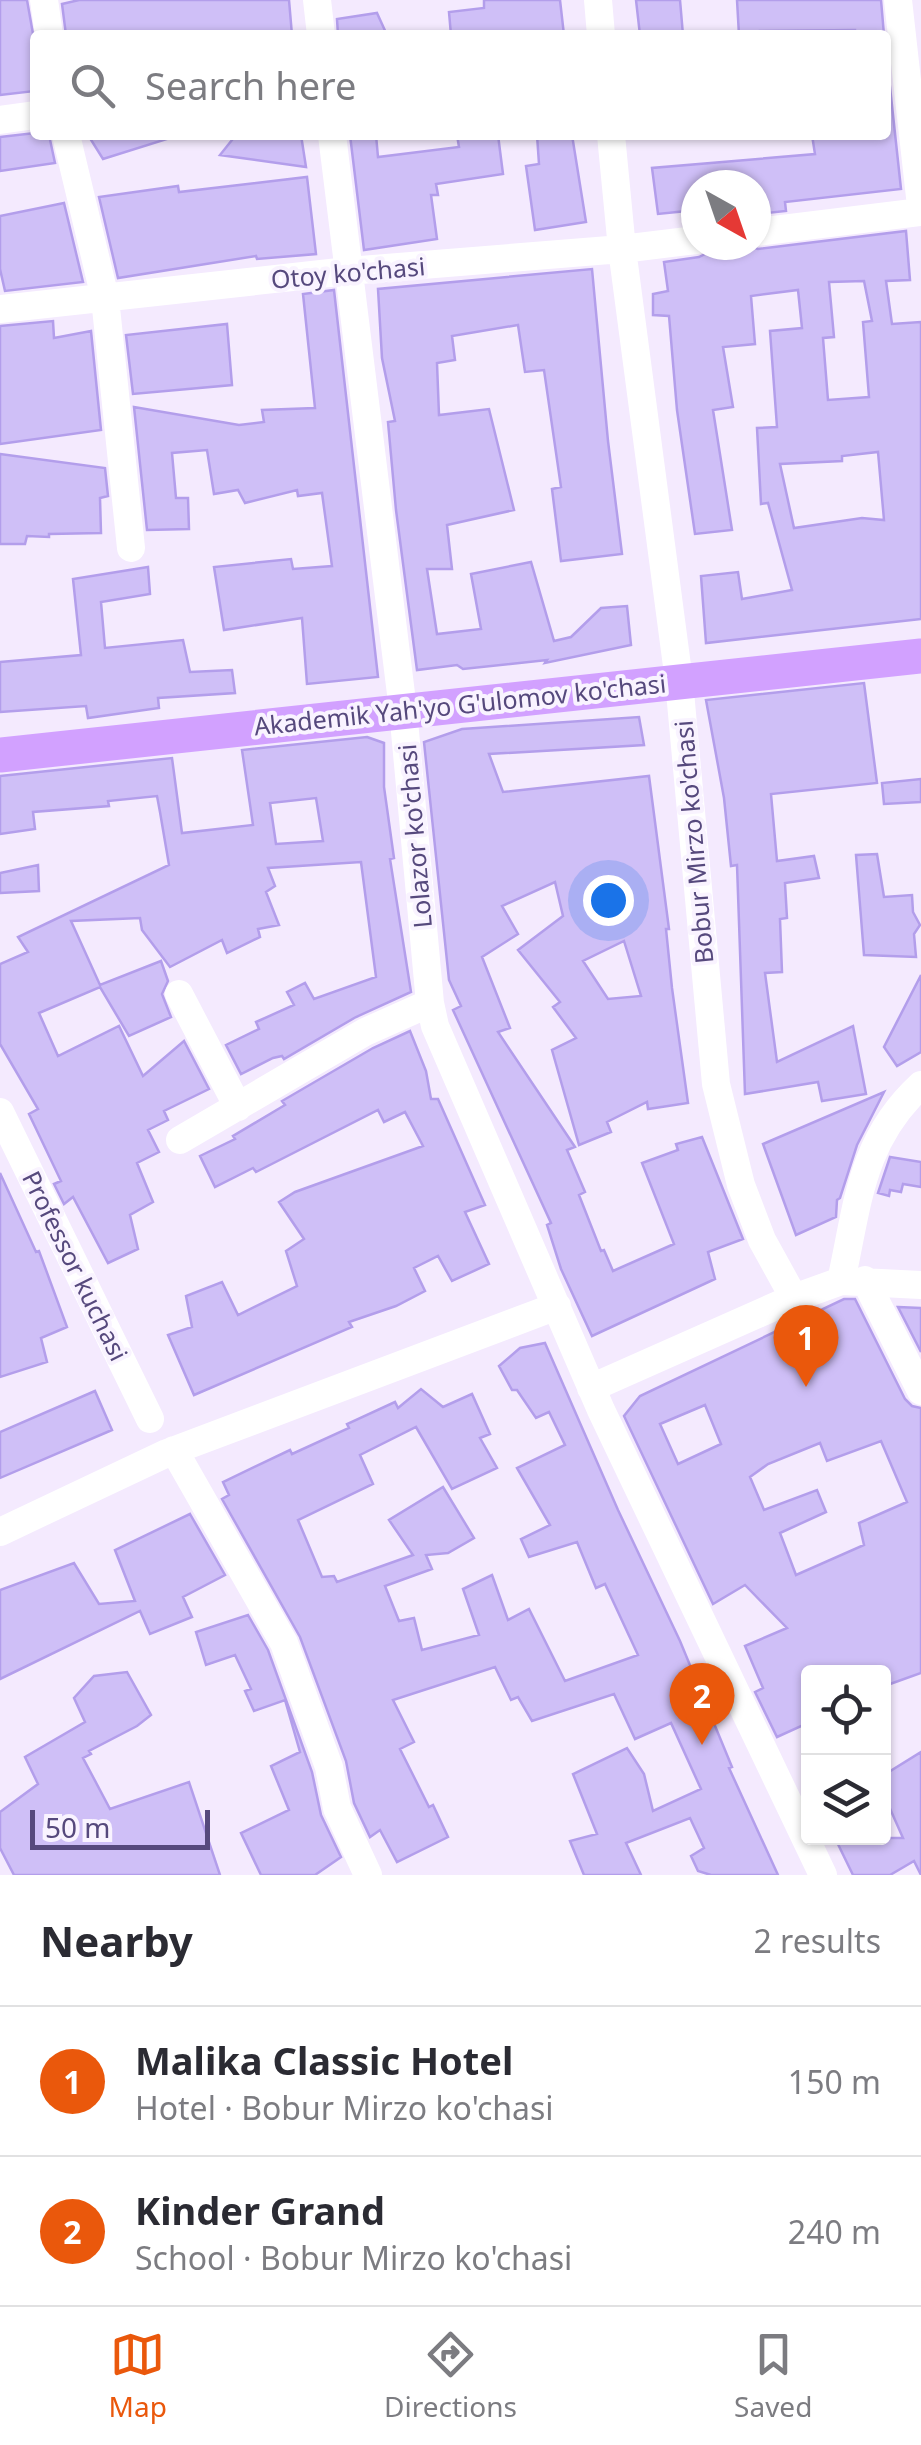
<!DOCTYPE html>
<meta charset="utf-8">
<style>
:root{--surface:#fff;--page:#f2f2f3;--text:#2b2b33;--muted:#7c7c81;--line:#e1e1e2;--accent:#ea580c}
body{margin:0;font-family:"Noto Sans",sans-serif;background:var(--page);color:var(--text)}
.controls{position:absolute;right:30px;bottom:30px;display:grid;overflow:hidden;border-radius:10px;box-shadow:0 2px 8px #0004}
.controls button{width:90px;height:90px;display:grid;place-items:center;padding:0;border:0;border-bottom:2px solid var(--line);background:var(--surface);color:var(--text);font:50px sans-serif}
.compass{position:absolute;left:681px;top:170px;width:90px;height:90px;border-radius:50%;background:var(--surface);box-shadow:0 2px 8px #0004;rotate:140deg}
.scale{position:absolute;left:30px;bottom:25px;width:180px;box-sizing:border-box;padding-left:10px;border:5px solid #56497d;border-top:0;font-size:28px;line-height:35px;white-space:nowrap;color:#56497d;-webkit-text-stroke:8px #f9f3ff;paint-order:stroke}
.you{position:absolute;left:608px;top:900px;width:35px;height:35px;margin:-25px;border:8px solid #fff;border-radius:50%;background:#1a73e8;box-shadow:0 0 0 15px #1a73e833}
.badge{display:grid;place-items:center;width:65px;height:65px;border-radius:50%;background:var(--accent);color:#fff;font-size:32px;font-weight:700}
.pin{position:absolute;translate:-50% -82px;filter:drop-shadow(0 2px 5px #0008)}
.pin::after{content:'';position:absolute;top:52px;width:35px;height:30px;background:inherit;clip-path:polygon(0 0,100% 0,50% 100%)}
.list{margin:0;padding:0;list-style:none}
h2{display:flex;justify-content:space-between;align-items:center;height:130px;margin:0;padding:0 40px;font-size:42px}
h2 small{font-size:32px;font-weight:400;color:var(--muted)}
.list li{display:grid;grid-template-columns:65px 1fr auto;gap:30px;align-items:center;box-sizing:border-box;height:150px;padding:0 40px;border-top:2px solid var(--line)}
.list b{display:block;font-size:38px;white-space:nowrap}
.list p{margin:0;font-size:32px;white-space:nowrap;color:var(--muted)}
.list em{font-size:32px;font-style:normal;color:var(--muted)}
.icon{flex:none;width:55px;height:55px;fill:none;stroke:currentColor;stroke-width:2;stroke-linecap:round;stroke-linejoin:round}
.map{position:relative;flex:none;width:921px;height:1875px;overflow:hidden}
.search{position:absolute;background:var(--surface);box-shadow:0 2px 8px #0004;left:30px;right:30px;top:30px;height:110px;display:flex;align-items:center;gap:25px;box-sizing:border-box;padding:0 35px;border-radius:10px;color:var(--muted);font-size:38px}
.sheet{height:430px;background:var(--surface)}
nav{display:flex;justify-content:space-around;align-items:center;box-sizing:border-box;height:140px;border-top:2px solid var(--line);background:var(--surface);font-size:28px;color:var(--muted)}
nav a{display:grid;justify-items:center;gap:5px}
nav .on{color:var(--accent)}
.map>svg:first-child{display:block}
.building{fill:#cfbff7;stroke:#b39eeb;stroke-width:2.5;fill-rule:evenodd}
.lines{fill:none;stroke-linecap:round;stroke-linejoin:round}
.minor{stroke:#fff;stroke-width:28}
.major{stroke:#d2a1ff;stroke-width:35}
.labels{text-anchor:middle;stroke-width:8;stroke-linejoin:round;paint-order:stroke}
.street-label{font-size:25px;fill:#56497d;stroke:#f9f3ff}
</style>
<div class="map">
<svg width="921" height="1875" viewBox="0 0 921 1875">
<rect width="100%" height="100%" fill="#f4eafe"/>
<!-- building -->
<path class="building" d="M0,0H27L35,45V91L0,95Z
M79,0H289L292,35H66L62,4Z
M484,0H560L564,35H451L449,12L484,8Z
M636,0H680L683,35H640Z
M737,0H881L884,35H855V30L760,31V35H739Z
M377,13L387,35H338L337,19Z
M886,50L901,189L785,202L786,211L756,214V185H696V210L658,214L652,168L815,154L812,135H886Z
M35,133L49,135L55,163L0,171V137Z
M88,135H166L167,139L103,159Z
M236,135H301L306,167L220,155Z
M350,135H376L378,157L459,147L457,135H498L503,174L436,184L438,195H431L437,239L364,250Z
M537,135H572L586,222L535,230L526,166L539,164Z
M307,177L316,254L257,259L256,256L118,278L99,197L178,186L179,192Z
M64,203L83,282L5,291L0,269V216Z
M906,231L910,280L886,281L892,324L921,322V619L706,643L701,576L738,572L742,599L792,590L768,503L761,504L757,428L777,427L770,331L802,328L798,290L751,296L755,344L723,347L733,407L713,410L732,530L695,534L677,410L669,316L653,315V294L668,291L664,262L699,257L707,253L712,245H745L758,249ZM864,281L872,321L863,322L869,397L828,400L823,338L834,337L829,282ZM878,452L884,520L862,518L794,528L780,464L842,461V456Z
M592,269L608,441L622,554L561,561L552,489L561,487L544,370L525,372L518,325L452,336L455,360L437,363L439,415L489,409L514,510L447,525L452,569H427L437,634L481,629L471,574L531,562L554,641L571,637L601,608L627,606L631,645L545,663L547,660L463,669L457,665L417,670L396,510L388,422L395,421L382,358L378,289Z
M334,290L378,677L307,684L302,618L224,630L214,567L291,559L293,569L332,566L322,493L298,496L297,490L245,503L238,490L214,494L207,450L172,453L176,498H188L189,529L147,530L134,407L239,425L264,422L262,410L315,408L303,294Z
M53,321L54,338L91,331L101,430L0,444V326Z
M227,324L232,385L133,394L126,335Z
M0,454L105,468L108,496L100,498L101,533L49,534V537L27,536L25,544H0Z
M148,567L150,594L101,602L105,648L183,640L190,672L232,670L235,693L158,698L159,708L88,718L86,706L0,712V662L81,655L73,579Z
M864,683L877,783L771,794L777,861L814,856L819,878L785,883L787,918L780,919L782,972L765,973L777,1062L853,1026L866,1094L822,1101L818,1082L745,1094L737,865L731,866L724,798L706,700Z
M639,717L644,745L489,754L503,792L649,776L669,929H666L672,988L688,1103L648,1109L647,1102L607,1122L611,1132L579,1145L552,1050L576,1038L553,1007L560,1002L518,950L563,916L555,882L502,906L518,934L482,957L510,1028L498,1032L575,1147L567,1150L585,1192L579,1195L601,1251L604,1250L613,1271L674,1244L642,1163L678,1150L676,1144L702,1137L743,1239L708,1252L715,1279L592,1336L561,1269L547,1225L551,1223L453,1010L461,1006L449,980L424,742L462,729ZM624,941L641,996L608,999L583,961Z
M367,737L384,743V787L394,858L390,859L411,992L356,1017L284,1059L282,1056L273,1058L241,1074L226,1045L259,1029L256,1022L294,1005L287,992L305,983L314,999L376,977L361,862L268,868L275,886L266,892L279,925L258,929L260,937L227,953L222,940L170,967L142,930L140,918L71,921L100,985L161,961L168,981L162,994L171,1017L129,1036L100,987L39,1013L58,1056L119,1026L143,1076L184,1041L209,1089L164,1111L168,1120L148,1130L159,1152L137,1163L153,1202L130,1215L138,1249L108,1263L73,1197L64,1204L54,1184L61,1181L29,1114L38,1109L0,1044V964L28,952L18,937L169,865L160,812L157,796L108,801L109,806L33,812L35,829L0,834V776L172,758L182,833L253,825L242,750ZM316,798L323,841L276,844L270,803Z
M921,779V802L884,804L882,783Z
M877,854L884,897L912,895L913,912L920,925L914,934L916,957L864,955L856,855Z
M38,865L39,891L0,893V873Z
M921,975V1052L897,1066L884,1047Z
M410,1031L426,1071L431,1099H438L485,1205L465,1212L489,1264L452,1281L438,1256L414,1268L425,1291L396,1306L349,1322L352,1327L194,1395L168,1335L192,1327L186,1296L222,1282L238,1315L297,1286L286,1251L304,1239L279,1202L295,1192L423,1146L405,1112L384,1122L378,1110L256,1172L253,1168L215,1187L200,1156L235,1139L233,1136L285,1105L282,1101L373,1048Z
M884,1092L857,1145L840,1198L837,1200L836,1217L796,1235L763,1144Z
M890,1157L921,1162V1187L903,1184L901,1192L890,1190L889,1196L878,1193Z
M0,1173L36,1252L39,1251L67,1327L41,1338L47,1362L0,1377Z
M844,1299H855L905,1399L912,1406L921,1408V1673L890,1684L887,1672H808V1723L777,1737L755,1692L763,1688L745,1646L787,1628L745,1585L713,1604L624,1416L640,1396ZM705,1405L721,1444L678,1464L660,1424ZM881,1441L907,1502L859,1523L864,1545L796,1575L780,1533L826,1512L817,1490L764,1510L750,1477L768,1464L820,1443L827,1461Z
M898,1307L921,1308V1352Z
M545,1343L618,1510L680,1641L732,1767L729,1768L778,1875H711L698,1871L691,1856L704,1848L690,1818L626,1843L641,1875H584L570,1841L597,1834L573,1774L627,1748L644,1774L653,1811L701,1789L671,1723L635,1739L614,1694L532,1721L518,1697L511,1700L495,1667L393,1700L414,1742L400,1749L429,1807L433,1805L448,1837L397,1862L380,1830L370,1837L354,1803L346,1761L300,1637L222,1499L229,1495L223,1482L290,1450L292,1454L349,1428L347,1424L395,1402L398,1408L421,1389L443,1407L472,1394L490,1434L480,1438L497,1468L452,1489L416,1427L360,1455L373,1484L298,1520L322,1577L334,1576L337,1582L413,1555L389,1520L443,1487L474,1538L448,1553L426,1555L432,1569L385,1586L399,1621L414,1618L422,1650L479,1635L463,1589L492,1575L508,1620L529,1609L565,1681L638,1655L605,1584L596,1588L577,1542L529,1557L521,1539L550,1525L517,1468L565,1445L549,1412L536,1418L517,1390H512L499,1366L520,1348Z
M95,1391L112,1430L0,1478V1432Z
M190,1514L225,1575L183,1597L192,1617L150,1634L140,1611L0,1679V1590L74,1563L99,1604L135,1601L115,1550Z
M248,1615L268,1650L312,1772L321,1815L341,1857L315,1875H261L241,1833L289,1810L271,1766L300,1752L285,1700L254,1711L245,1691L251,1689L235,1655L206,1665L196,1632Z
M127,1672L151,1715L137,1726L89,1751L91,1754L83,1758L110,1809L189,1782L220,1875H14L0,1848V1812L38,1784L25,1757L85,1722L74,1698L94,1676Z
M921,1752V1875L914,1861L890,1875H853L835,1838H903L884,1795V1775Z"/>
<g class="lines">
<!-- minor -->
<path class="minor" d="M44,0L49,35
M317,0L321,35
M598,0L601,35
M898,0L921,206
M0,120L35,115
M66,135L105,298L131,548
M332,135L403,710L430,1003L435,1026L601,1410L823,1875
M611,135L622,249L679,681L716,1084L741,1185L762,1240L794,1298
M756,232L921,212
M0,309L348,271L622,249L696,240
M179,994L238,1107
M0,1112L150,1419
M180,1140L365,1032L430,1003
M865,1280L921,1391
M841,1281C858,1205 860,1141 921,1085
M591,1388L794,1298L841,1281L921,1285
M174,1450L284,1643L329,1767L337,1808L368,1875
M0,1532L167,1453L557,1306"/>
<!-- major -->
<path class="major" d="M0,755L921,656"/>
</g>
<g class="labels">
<!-- street labels -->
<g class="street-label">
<text transform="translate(348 273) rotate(-5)" y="9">Otoy ko'chasi</text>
<text transform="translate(460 705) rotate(-6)" y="9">Akademik Yah'yo G'ulomov ko'chasi</text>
<text transform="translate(415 836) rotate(-95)" y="9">Lolazor ko'chasi</text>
<text transform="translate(694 842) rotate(-95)" y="9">Bobur Mirzo ko'chasi</text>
<text transform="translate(75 1266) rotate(64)" y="9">Professor kuchasi</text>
</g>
</g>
</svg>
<div class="controls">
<button><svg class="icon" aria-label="locate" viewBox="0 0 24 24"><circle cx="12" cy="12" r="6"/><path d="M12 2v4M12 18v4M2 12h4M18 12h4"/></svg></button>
<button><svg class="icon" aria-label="layers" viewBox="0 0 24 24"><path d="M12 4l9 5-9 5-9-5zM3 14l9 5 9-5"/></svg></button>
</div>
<svg class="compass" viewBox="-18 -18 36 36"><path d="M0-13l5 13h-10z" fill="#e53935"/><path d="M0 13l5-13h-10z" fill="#7c7c81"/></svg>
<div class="scale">50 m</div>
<div class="you"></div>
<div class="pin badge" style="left:806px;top:1387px">1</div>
<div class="pin badge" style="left:702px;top:1745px">2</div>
<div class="search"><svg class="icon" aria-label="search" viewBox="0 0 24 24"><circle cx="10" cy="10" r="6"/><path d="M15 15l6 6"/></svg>Search here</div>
</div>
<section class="sheet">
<h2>Nearby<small>2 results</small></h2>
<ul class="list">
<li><span class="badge">1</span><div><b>Malika Classic Hotel</b><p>Hotel · Bobur Mirzo ko'chasi</p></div><em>150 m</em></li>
<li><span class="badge">2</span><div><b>Kinder Grand</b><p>School · Bobur Mirzo ko'chasi</p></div><em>240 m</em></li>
</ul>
</section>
<nav>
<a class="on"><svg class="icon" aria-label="map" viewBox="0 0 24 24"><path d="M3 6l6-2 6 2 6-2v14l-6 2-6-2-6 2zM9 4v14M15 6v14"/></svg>Map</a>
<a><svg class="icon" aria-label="directions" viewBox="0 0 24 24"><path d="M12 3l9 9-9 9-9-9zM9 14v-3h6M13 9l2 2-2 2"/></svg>Directions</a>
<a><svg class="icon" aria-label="saved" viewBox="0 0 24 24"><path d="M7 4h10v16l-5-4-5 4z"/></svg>Saved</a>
</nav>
